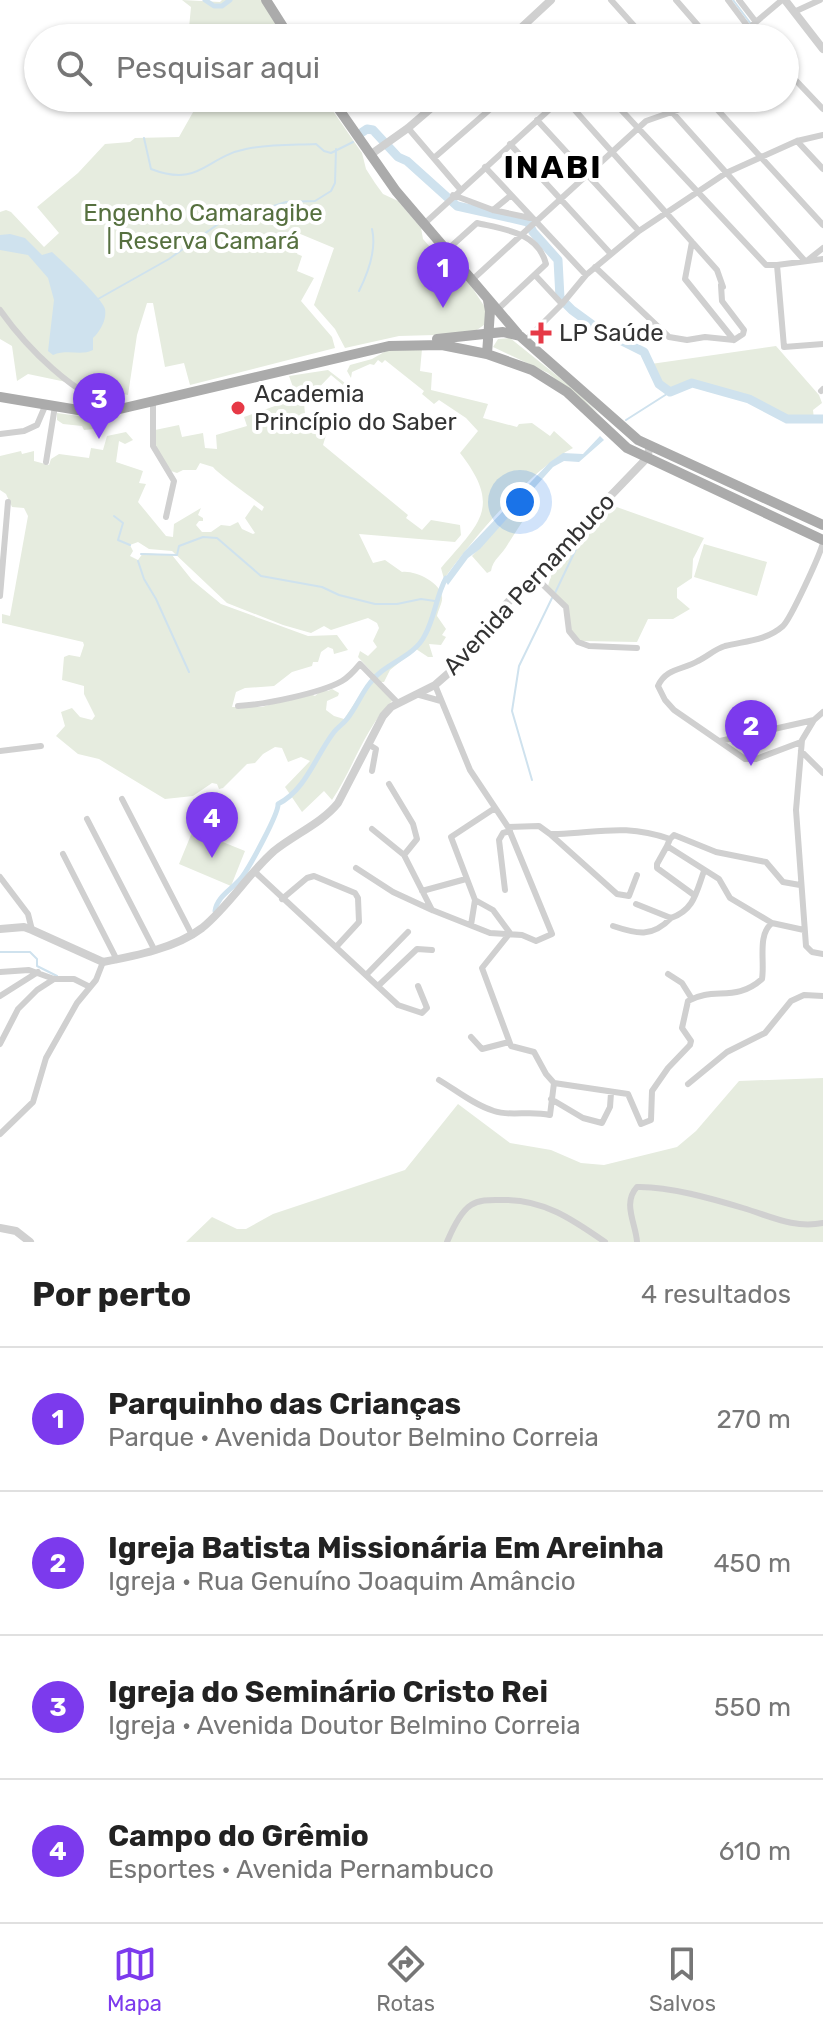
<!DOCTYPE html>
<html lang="pt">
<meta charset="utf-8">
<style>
:root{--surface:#fff;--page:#f2f2f2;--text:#222;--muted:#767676;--line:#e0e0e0;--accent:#7c3aed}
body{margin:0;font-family:Rubik,sans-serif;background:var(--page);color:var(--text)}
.you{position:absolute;left:520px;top:502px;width:28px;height:28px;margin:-20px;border:6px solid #fff;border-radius:50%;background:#1a73e8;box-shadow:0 0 0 12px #1a73e833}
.badge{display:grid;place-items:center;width:52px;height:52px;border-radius:50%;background:var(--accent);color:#fff;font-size:26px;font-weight:700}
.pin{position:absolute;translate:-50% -66px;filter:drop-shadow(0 2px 4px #0008)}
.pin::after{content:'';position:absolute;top:42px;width:28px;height:24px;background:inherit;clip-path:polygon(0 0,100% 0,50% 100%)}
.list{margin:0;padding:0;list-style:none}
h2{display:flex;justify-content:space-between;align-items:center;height:104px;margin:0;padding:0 32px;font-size:34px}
h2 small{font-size:26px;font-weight:400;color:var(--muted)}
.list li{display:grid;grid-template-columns:52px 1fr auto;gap:24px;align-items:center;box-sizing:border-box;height:144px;padding:0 32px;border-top:2px solid var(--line)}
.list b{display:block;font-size:30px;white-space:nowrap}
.list p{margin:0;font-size:26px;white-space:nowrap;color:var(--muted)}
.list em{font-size:26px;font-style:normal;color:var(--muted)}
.icon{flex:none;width:44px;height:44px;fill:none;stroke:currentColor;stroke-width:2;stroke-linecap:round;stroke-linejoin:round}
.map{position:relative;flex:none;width:823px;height:1242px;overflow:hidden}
.search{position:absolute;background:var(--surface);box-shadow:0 2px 6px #0004;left:24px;right:24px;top:24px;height:88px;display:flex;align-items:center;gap:20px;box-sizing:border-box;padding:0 28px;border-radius:44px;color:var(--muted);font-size:30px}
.sheet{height:680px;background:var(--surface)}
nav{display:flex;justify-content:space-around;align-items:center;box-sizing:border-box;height:112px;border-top:2px solid var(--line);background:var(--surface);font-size:22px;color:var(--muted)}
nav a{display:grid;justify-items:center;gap:4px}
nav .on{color:var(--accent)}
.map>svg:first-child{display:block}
.green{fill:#e6ecdf}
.water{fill:#cfe2ee}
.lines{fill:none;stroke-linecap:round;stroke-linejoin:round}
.stream{stroke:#cfe2ee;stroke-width:2}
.canal{stroke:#cfe2ee;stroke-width:5}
.river{stroke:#cfe2ee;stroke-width:9}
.minor{stroke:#d0d0d0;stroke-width:6}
.tertiary{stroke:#d0d0d0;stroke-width:8}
.primary{stroke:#ababab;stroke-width:10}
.poi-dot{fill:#e63946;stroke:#fff;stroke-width:3}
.labels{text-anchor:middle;stroke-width:8;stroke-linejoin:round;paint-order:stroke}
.park-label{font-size:24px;fill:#56703f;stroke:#fff}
.poi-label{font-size:24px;fill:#333;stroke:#fff;text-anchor:start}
.street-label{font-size:24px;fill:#333;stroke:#fff}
.district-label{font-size:32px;font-weight:bold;letter-spacing:2px;fill:#000;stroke:#fff}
</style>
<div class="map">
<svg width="823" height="1242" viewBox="0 0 823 1242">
<rect width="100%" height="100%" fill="#fff"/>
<!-- green -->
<path class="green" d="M182,0L220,2L222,0H261L285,38H188L191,7Z
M201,98H324L362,153L366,169L375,183L383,194L398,201L421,228L423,239L438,256L447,259L473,289L488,312L484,325L471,334L399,336L345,348L335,329L314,305L334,248L298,233L294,242L301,245L297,254L302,256L297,271L314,278L301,301L332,337L335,348L190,385L184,363L165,367L153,303H147L137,335L128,395L28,374L17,381L12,346L0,339V212L6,210L11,212L44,247L59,233L37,207L78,173L105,144L130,142L135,138L179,137Z
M510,338L576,391L599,414L548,373L493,347L498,339Z
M776,346L819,395L822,403L813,410L814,419H787L749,399L692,383L670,392L659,384L651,364Z
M422,349L420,371L432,373L431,390L488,404L483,418L517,427L519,424L532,423L550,436L554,431L573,448C532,468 471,541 444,579L441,568C479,523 503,508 460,453L478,431L466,418L439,400L434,404L422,394L424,391L385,360L382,363L378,360L374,365L370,364L352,372L351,378L347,371L350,365L372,359L386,351Z
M328,370L345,383L343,385L331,375L304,403L305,414L327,432L323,445L408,515L406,518L422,530L431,520L460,525L461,535L455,542L359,534L373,563L385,560L402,572C414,570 441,582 442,597C443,602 438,610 437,616L446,629L442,635L446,637L441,645L429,644L433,657H428L416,649L390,670L384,682H381L358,657L360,651L368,656L377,647L373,641L379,628L377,623L368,618L331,630L324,626L311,633L283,625L227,603L172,551L149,549L138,542L130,545L133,551L130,556L138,560L143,553L172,555L192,580L221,604L308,636L337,635L348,650L334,654L333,649L328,647L321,652L318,662H313L312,666L292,672L274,686L245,688L236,692L232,707H262L309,693L315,696L323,689L328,691L332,689L339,693L338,696L327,701L326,710L334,716L344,719L372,677L392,701C364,729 354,767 332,800L324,791L302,812L285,787L310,761L301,757L288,762L282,748L275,747L263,754L255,763L247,764L223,788L219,789L217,784L212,783L193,796L165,799L99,759L78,754L56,736L65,726L61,712L72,708L80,717L92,720L95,716L84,694V686L62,680L64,657L69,655L80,657L84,645L83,642L2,623V614L10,616L28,516L24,508L12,507L6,494L0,490V456L21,451L22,454L34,451V461L49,465L51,459L59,454L89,458L91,448L103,450L107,436L126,432L133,440L125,444L119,441L116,462L143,471L139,483L146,484L138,502L166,536L173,537L174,524L201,508L198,515L203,518V521H199L196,525L202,532H211L221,525L230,526L238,522L242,529L253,534L255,533L245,518L254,505L262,511L264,507C254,499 217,473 213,467L200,463L196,470H183L177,473L171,471L153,446L155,430L179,425L182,437L203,433L205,448L217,449L216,435L247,426L244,417L297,398L289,376Z
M57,413L109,420L94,429L84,430L82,426L63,424L57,420Z
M524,498L533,506C524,519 516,531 508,544C502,555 493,559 491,571L487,573L472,556Z
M611,505L704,538L693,559L692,578L677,588V598L690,609L673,619H648L637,642L581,641L570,633L569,611L548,586C561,542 576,532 611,505Z
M704,544L767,562L757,596L694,577Z
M193,830L245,851L231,886L179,864Z
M823,1078V1242H186L212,1217L237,1229H246L273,1214L405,1170L458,1104L510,1143L551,1150L581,1163L604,1165L677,1147L696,1131L739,1081Z"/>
<!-- water -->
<path class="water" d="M10,234L25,238L42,255L52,252C62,261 103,299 105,309C107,320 100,331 93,338V350C82,356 67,349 53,355L48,351L54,300L48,278L28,255L0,250V235Z
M600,436L604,440L579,462L564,461L553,467L480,549L468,558L448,585L444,579L464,552L550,462L563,453L583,454Z"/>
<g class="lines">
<!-- stream -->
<path class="stream" d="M733,0L751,24
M144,138L151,169C200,188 205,157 246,149C269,144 293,145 316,144L324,151L331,153L353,142
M359,291C368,273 377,250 372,229
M98,299L169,259L235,212H255L286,202L315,201L331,191L335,183L336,149
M626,420L670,392
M114,516L123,523L118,540L130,545
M141,554L177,555L179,546L203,537L217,538L261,576L322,587L339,595L375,604H397L421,599L435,601
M138,561L144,579L156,599L189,672
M555,593L587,526
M532,780L512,711L519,666L552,598
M0,952H30L37,959V966L57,976"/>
<!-- canal -->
<path class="canal" d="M205,0L214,6H222L230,0
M215,911C217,896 233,889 242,877C250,866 279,813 278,804C306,790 316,755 334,732C338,727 343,724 347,719C356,708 361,694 370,683C384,663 414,658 425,635C435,617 436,596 446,578"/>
<!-- river -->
<path class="river" d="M361,133L367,129L373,130L398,157L407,161L457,206L528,222L533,232L558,260L560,298L572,310L598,329L644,352L659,384L670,392L692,383L749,399L787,419H823"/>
<!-- minor -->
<path class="minor" d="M611,0L645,38
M676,0L709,38
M728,0L749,28
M739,0L756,22
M794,12L820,0
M751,27L760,38
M737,38L782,0
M785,69L823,109
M564,98L717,270L723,287
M610,98L766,265H777
M672,112L805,261
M537,120L639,231
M408,128L460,189
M797,141L823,169
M510,144L610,253
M435,157L503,98
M485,167L586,275
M453,195L493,210L530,218
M493,210L510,196
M424,224L562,98
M692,242L685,279L734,340
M447,250L477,223C503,229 538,232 546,264L497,310
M823,259L777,265L784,347L823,344
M808,260L823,248
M595,267L669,337L687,340L705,337L734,340L743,334L744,330L722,301L721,285
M535,275L562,304
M472,280L646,121L700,102L714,106L823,225
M0,310C26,347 75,397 119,408
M525,341L562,304L586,275L639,231L726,173L797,141L823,135
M821,391L823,389
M153,403V446L174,481L166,517
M0,434L24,431L37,425L46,404
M46,462L55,406
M533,575L566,607L569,631L578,642L589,646L637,648
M0,596L8,502
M435,685L470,770L508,827L539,826L550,834H558C602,832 626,824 670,839L674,835L716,852L766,862L783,882L800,885
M416,694L441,701
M238,706C263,705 321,693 342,681C349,677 355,670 360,664L398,703
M823,712L814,720L802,740L796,810L806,946L812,952L823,954
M720,741L814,720
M801,742L756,759H745L674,710L665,700L658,686C666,668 683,670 698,661C708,656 715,649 725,646C745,641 766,641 783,626C791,618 819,557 823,543
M368,744L376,749L372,771
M0,751L41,746
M801,751L823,773
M389,784L413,824L417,839L404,855L432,910
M122,799L192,935
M87,819L154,949
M372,829L404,855
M550,834L617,894L629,896L637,875
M670,839L667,846L719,879L730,898L772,923
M667,846L657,864V868L694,895
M63,854L117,960
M356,868L393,892L432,910L490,933L522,935L536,941L552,934L508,827
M255,872L398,1005L422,1013L427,1008L418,986
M0,877L28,914L32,930
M505,890L499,840L503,833L510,831
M422,891L466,879
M282,899L307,878L314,876L355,893L358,898L359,922L337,946
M475,900L493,910L510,933L482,968L511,1046L534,1052L546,1074L554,1083L628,1094L641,1124L651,1120L652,1091L668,1068L690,1045L691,1041L682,1028L688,1001C714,986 735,1003 762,979C765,961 757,935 772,923L804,930
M636,904L671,918C694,910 696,893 704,871
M471,925L475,900L451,837L495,808
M613,926C637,934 652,938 671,918
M0,972L29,970L54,979H74L90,987
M668,974L682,983L692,999
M366,975L408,932
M378,986L417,949L432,950
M0,996L38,972
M471,1037L482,1049L509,1042
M0,1044L18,1009L37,990L54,979
M439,1080C456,1090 474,1105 494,1111C511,1117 529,1110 550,1115L554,1083
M688,1084L727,1052L765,1033L791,1001L804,995L823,996
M551,1099L583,1118L602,1123L610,1107L611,1093
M0,1134L33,1102L46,1058L77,1003L96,980L103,962
M447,1242C452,1230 460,1212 471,1205C480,1199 492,1200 502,1200C543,1199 572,1219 605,1242
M637,1242C636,1224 622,1203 637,1187C668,1186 713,1199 743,1208C770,1216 794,1229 823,1223"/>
<!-- tertiary -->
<path class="tertiary" d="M785,0L823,49
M510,38L551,0
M370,155L408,128L443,98
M0,929L24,927L32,930L103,962C135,956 176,948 202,928C229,906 248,874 274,851C295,834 322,823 338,803L383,716L391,707L435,685L451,671L484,627L647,458L650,446
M0,1228L16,1231L30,1242"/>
<!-- primary -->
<path class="primary" d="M266,0L290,38
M331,98L396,191L518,334
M437,339L503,332L520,336L638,440L823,525
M487,354L490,311L488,300
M0,397L90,412H107L389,346L442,345L487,354L532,370L567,392L627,448L823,540"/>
</g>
<!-- markers -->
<g class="poi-dot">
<path d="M537 321h8v8h8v8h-8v8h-8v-8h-8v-8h8z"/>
<circle cx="238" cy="408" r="8"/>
</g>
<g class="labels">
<!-- park labels -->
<g class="park-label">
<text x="203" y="221">Engenho Camaragibe<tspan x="203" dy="28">| Reserva Camará</tspan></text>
</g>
<!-- poi labels -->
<g class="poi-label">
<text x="559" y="341">LP Saúde</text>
<text x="254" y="402">Academia<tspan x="254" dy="28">Princípio do Saber</tspan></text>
</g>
<!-- street labels -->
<g class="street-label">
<text transform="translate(529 584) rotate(-47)" y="8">Avenida Pernambuco</text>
</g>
<!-- district labels -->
<g class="district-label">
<text x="553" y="178">INABI</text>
</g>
</g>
</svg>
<div class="you"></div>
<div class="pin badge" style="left:443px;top:308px">1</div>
<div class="pin badge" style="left:751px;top:766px">2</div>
<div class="pin badge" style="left:99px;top:439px">3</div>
<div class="pin badge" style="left:212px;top:858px">4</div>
<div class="search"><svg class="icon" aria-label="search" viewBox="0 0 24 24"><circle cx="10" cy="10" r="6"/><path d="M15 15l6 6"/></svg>Pesquisar aqui</div>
</div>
<section class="sheet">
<h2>Por perto<small>4 resultados</small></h2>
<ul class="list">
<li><span class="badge">1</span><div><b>Parquinho das Crianças</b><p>Parque · Avenida Doutor Belmino Correia</p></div><em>270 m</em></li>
<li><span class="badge">2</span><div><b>Igreja Batista Missionária Em Areinha</b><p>Igreja · Rua Genuíno Joaquim Amâncio</p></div><em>450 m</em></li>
<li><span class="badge">3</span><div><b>Igreja do Seminário Cristo Rei</b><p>Igreja · Avenida Doutor Belmino Correia</p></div><em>550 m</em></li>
<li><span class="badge">4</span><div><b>Campo do Grêmio</b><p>Esportes · Avenida Pernambuco</p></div><em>610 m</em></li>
</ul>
</section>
<nav>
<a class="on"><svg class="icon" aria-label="map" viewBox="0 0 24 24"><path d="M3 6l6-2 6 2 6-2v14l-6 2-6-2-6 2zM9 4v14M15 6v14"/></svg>Mapa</a>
<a><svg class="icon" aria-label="directions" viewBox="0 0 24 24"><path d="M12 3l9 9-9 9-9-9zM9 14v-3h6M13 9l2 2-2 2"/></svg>Rotas</a>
<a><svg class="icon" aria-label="saved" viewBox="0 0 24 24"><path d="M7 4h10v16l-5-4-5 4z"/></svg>Salvos</a>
</nav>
